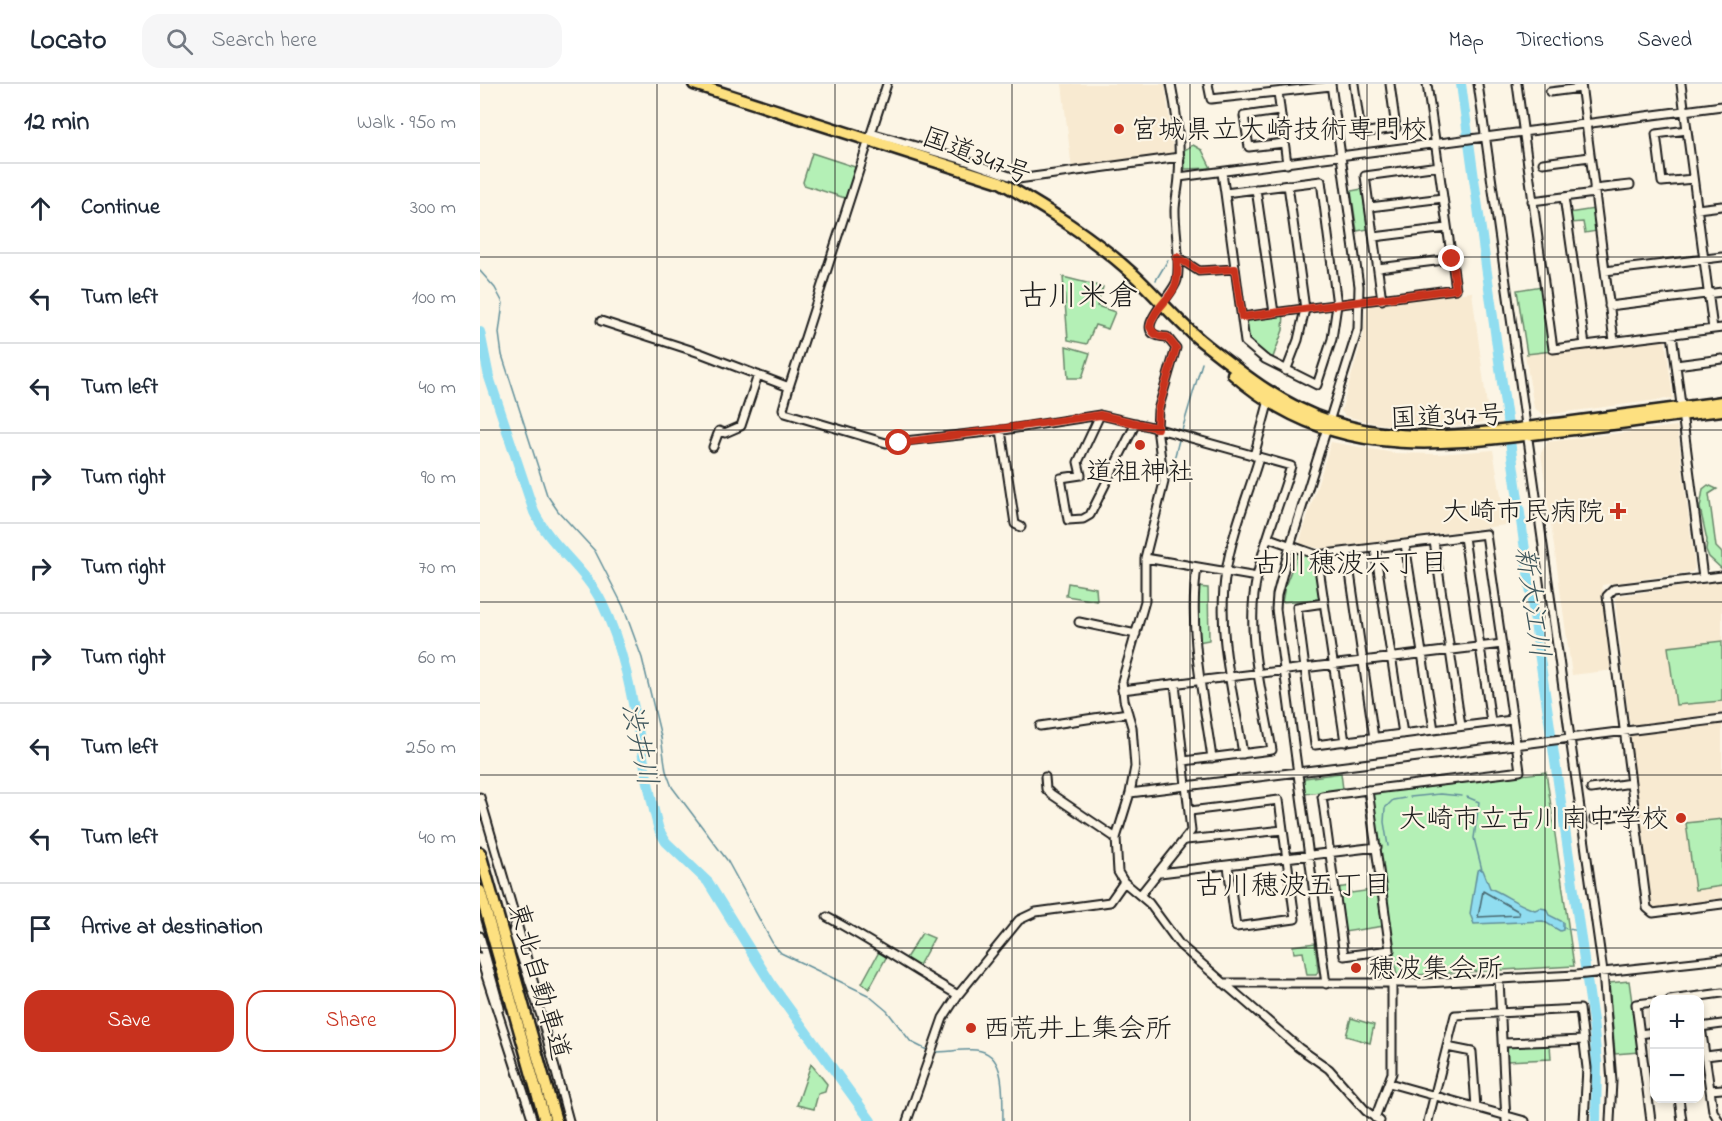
<!DOCTYPE html>
<meta charset="utf-8">
<style>
:root{--surface:#fff;--page:#f6f6f7;--text:#1f2937;--muted:#747a83;--line:#e0e1e3;--accent:#c8321e}
body{margin:0;font-family:"Indie Flower","Klee One",sans-serif;background:var(--page);color:var(--text)}
.controls{position:absolute;right:18px;bottom:18px;display:grid;overflow:hidden;border-radius:12px;box-shadow:0 3px 9px #0003}
.controls button{width:54px;height:54px;display:grid;place-items:center;padding:0;border:0;border-bottom:2px solid var(--line);background:var(--surface);color:var(--text);font:30px sans-serif}
.stop{position:absolute;width:18px;height:18px;margin:-14px;border:4px solid #c8321e;border-radius:50%;background:#fff}
.stop.end{background:#c8321e;border-color:#fff;box-shadow:0 2px 6px #0008}
.list{margin:0;padding:0;list-style:none}
h2{display:flex;justify-content:space-between;align-items:center;height:78px;margin:0;padding:0 24px;font-size:26px}
h2 small{font-size:20px;font-weight:400;color:var(--muted)}
.list li{display:grid;grid-template-columns:39px 1fr auto;gap:18px;align-items:center;box-sizing:border-box;height:90px;padding:0 24px;border-top:2px solid var(--line)}
.list b{display:block;font-size:22px;white-space:nowrap}
.list em{font-size:20px;font-style:normal;color:var(--muted)}
.actions{display:flex;gap:12px;padding:18px 24px}
.actions a{flex:1;padding:14px 0;border:2px solid var(--accent);border-radius:18px;text-align:center;font-size:21px;color:var(--accent)}
.actions .main{background:var(--accent);color:#fff}
.icon{flex:none;width:33px;height:33px;fill:none;stroke:currentColor;stroke-width:2;stroke-linecap:round;stroke-linejoin:round}
.map{position:relative;flex:none;width:1242px;height:1037px;overflow:hidden}
header{display:flex;align-items:center;gap:36px;box-sizing:border-box;height:84px;padding:0 30px;background:var(--surface);border-bottom:2px solid var(--line)}
header strong{font-size:28px}
nav{display:flex;gap:33px;margin-inline-start:auto;font-size:21px}
.search{width:420px;height:54px;background:var(--page);display:flex;align-items:center;gap:15px;box-sizing:border-box;padding:0 21px;border-radius:18px;color:var(--muted);font-size:22px}
main{display:flex}
aside{flex:1;background:var(--surface)}
.map>svg:first-child{display:block}
.built{fill:#f8ead1}
.green{fill:#b4f0b6;stroke:#688669;stroke-width:1.5}
.water{fill:#90ddf0;stroke:#62909b;stroke-width:1.5}
.lines{fill:none;stroke-linecap:round;stroke-linejoin:round}
.shore{stroke:#4a6971;stroke-width:1.5}
.stream{stroke:#62909b;stroke-width:1.5}
.river{stroke:#90ddf0;stroke-width:10}
.minor-tunnel{stroke:#dad4c7;stroke-width:7;stroke-dasharray:7 3.5;stroke-linecap:butt}
.minor-casing{stroke:#1c1c1c;stroke-width:11}
.highway-casing{stroke:#1c1c1c;stroke-width:15}
.minor{stroke:#fcf5e5;stroke-width:7}
.highway{stroke:#fde080;stroke-width:10}
.route{stroke:#c8321e;stroke-width:8}
.grid{fill:none;stroke:#1c1c1c;stroke-width:1.5;stroke-opacity:0.55}
.poi-dot{fill:#c8321e;stroke:#fcf5e5;stroke-width:2}
.labels{text-anchor:middle;stroke-width:4.5;stroke-linejoin:round;paint-order:stroke}
.poi-label{font-size:27px;fill:#1c1c1c;stroke:#fcf5e5;text-anchor:start}
.street-label{font-size:27px;fill:#1c1c1c;stroke:#fcf5e5}
.neighbourhood-label{font-size:28px;fill:#1c1c1c;stroke:#fcf5e5}
.water-label{font-size:28px;font-style:italic;fill:#3f565c;stroke:#fcf5e5}
.quarter-label{font-size:30px;fill:#1c1c1c;stroke:#fcf5e5}
</style>
<header>
<strong>Locato</strong>
<div class="search"><svg class="icon" aria-label="search" viewBox="0 0 24 24"><circle cx="10" cy="10" r="6"/><path d="M15 15l6 6"/></svg>Search here</div>
<nav><a>Map</a><a>Directions</a><a>Saved</a></nav>
</header>
<main>
<aside>
<h2>12 min<small>Walk · 950 m</small></h2>
<ul class="list">
<li><svg class="icon" aria-label="ahead" viewBox="0 0 24 24"><path d="M12 20V5M6 11l6-6 6 6"/></svg><div><b>Continue</b></div><em>300 m</em></li>
<li><svg class="icon" aria-label="left" viewBox="0 0 24 24"><path d="M17 20v-9H6M10 6l-5 5 5 5"/></svg><div><b>Turn left</b></div><em>100 m</em></li>
<li><svg class="icon" aria-label="left" viewBox="0 0 24 24"><path d="M17 20v-9H6M10 6l-5 5 5 5"/></svg><div><b>Turn left</b></div><em>40 m</em></li>
<li><svg class="icon" aria-label="right" viewBox="0 0 24 24"><path d="M7 20v-9h11M14 6l5 5-5 5"/></svg><div><b>Turn right</b></div><em>90 m</em></li>
<li><svg class="icon" aria-label="right" viewBox="0 0 24 24"><path d="M7 20v-9h11M14 6l5 5-5 5"/></svg><div><b>Turn right</b></div><em>70 m</em></li>
<li><svg class="icon" aria-label="right" viewBox="0 0 24 24"><path d="M7 20v-9h11M14 6l5 5-5 5"/></svg><div><b>Turn right</b></div><em>60 m</em></li>
<li><svg class="icon" aria-label="left" viewBox="0 0 24 24"><path d="M17 20v-9H6M10 6l-5 5 5 5"/></svg><div><b>Turn left</b></div><em>250 m</em></li>
<li><svg class="icon" aria-label="left" viewBox="0 0 24 24"><path d="M17 20v-9H6M10 6l-5 5 5 5"/></svg><div><b>Turn left</b></div><em>40 m</em></li>
<li><svg class="icon" aria-label="arrive" viewBox="0 0 24 24"><path d="M6 21V4h12l-3 4 3 4H6"/></svg><div><b>Arrive at destination</b></div></li>
</ul>
<div class="actions"><a class="main">Save</a><a>Share</a></div>
</aside>
<div class="map">
<svg width="1242" height="1037" viewBox="0 0 1242 1037">
<rect width="100%" height="100%" fill="#fcf5e5"/>
<filter id="ink" filterUnits="userSpaceOnUse"><feTurbulence type="fractalNoise" baseFrequency=".0167" numOctaves="2"/><feDisplacementMap in="SourceGraphic" scale="12" xChannelSelector="R" yChannelSelector="G"/><feConvolveMatrix kernelMatrix="1 2 1 2 8 2 1 2 1" color-interpolation-filters="sRGB"/></filter>
<g filter="url(#ink)">
<!-- built -->
<path class="built" d="M582,0H685L694,72L592,86Z
M992,208L1009,337L979,342L935,344L894,339L865,332L861,327L883,253L887,220Z
M1185,254L1193,314L1064,331L1054,324L1045,270Z
M1197,342L1215,484L1212,488L1122,501L1134,586L1092,591L1061,369L1067,358Z
M851,358L914,369L957,370L1013,366L1026,441L842,465L819,460Z
M1242,497V629L1152,641L1149,639L1135,515L1137,512Z
M1242,639V815L1175,824L1171,821L1149,653L1152,649Z"/>
<!-- green -->
<path class="green" d="M713,61L722,66L731,84L705,85L704,66Z
M332,69L378,84L368,115L324,101L323,98Z
M882,105L888,145L877,147L871,107Z
M1114,125L1117,147L1105,149L1103,138L1090,139L1089,129Z
M583,193L623,203L617,222L635,228L628,245L615,241L607,260L588,256Z
M1062,202L1072,267L1047,270L1037,206Z
M804,229L803,246L792,276L767,258L763,239L766,234Z
M586,262L610,269L602,294H588Z
M1228,401L1237,405L1229,410L1236,463L1242,469V485L1229,473L1226,466L1227,456L1220,424L1223,405Z
M818,469L835,475L841,515L802,518L805,502Z
M588,499L616,504L617,517L586,512Z
M717,503L728,504L729,556L718,558Z
M1242,557V617L1196,621L1188,563Z
M1066,688L1094,882L917,892L891,709Z
M861,689L863,705L825,710L823,697L825,694Z
M1242,735V802L1215,806L1206,739Z
M870,802L871,809L899,805L904,842L864,848L857,804Z
M442,849L454,854L437,885L426,877V874Z
M835,859L838,887L836,891H827L823,868L814,869L813,862Z
M400,866L408,870L389,905L382,899Z
M1149,897L1159,968L1135,970L1129,899Z
M871,934L894,941L890,959L866,952Z
M1070,960L1071,975L1027,977V962Z
M331,980L347,1000L345,1008L338,1010L334,1025L317,1021Z"/>
<!-- water -->
<path class="water" d="M1000,785L1003,786L1010,804C1026,811 1038,821 1055,826L1060,824L1066,825L1069,831L1083,838V846L1080,847L1063,837L994,840L990,830L997,787Z"/>
<g class="lines">
<!-- shore -->
<path class="shore" d="M1003,807L1038,827L1039,831L998,833Z"/>
<!-- stream -->
<path class="stream" d="M0,187L15,204L23,219L19,249L22,271L67,411L78,427L115,467L143,522L162,574L181,653L186,687L192,703L247,776L293,860L301,869L388,911L407,927L431,958L449,967
M676,196L688,176
M702,346L722,279
M689,395L699,356
M930,713L960,710L982,712
M987,713L999,718L994,754L1002,786
M908,762L904,738L905,724L913,716L925,714
M1083,844L1099,847
M454,968C468,968 482,965 496,966C528,969 522,1014 523,1037"/>
<!-- river -->
<path class="river" d="M981,0L1059,568L1113,937L1117,979L1116,1037
M0,248L9,293L54,428C71,463 105,484 122,519C156,589 158,672 179,746L186,758L228,798L292,901L391,1037"/>
<!-- minor-tunnel -->
<path class="minor-tunnel" d="M16,890L41,884"/>
<defs>
<path id="minor" d="M691,0C697,30 701,61 699,91C699,103 695,115 695,127C695,149 701,175 697,196C694,211 645,252 687,253L696,264L678,326L677,344L684,398L665,474V517L642,597L644,616L652,643L655,683L650,709L636,754L638,788L644,798L669,819L700,861L819,964L849,985L886,1027L900,1037
M728,0L731,15L851,2
M874,0L881,49L916,44L910,0
M998,0L1123,888L1132,997L1130,1037
M1037,0L1073,265L1242,244
M1101,0L1134,257
M1201,0L1233,245
M798,8L807,80
M1070,8L1101,4
M799,27L764,32L769,63L804,59
M1207,46L1176,50L1182,98L1213,95
M391,49L484,76L538,95L700,73
M1063,79L1110,73
M742,89L745,109
M699,93L1242,22
M841,97L857,221L852,255L837,301L785,275L765,258L745,109Z
M776,105L794,229
M1114,105L1150,101
M1084,113L1105,261
M1052,117L1115,109
M890,123L963,114
M1217,125L1242,122
M894,153L967,144
M697,173L719,187L755,185
M898,184L972,175
M1125,187L1242,173
M902,216L885,92L959,82
M1129,222L1242,208
M762,233L976,205L947,0
M121,237L220,269L309,303L303,325L305,329L406,359L517,347L620,331L668,342L811,382C799,423 779,469 774,511C768,559 784,618 792,666L704,677
M1192,250L1223,494
M1196,281L1242,275
M806,287L818,256L825,225L808,101
M309,303L407,0
M620,331L598,378L601,391L581,394L588,436L603,435L610,431L656,339
M521,346L535,440L541,443
M233,363L239,347L245,349L261,342L278,291
M774,372L789,316
M984,453L1011,638
M789,454L837,471L1006,450L1040,687C974,696 908,703 842,712L864,872L910,866L888,706
M954,457L981,642
M925,460L954,646
M895,465L923,650
M867,468L894,654
M837,471L865,658
M665,474L777,493
M717,483C708,547 723,611 732,674
M1242,492L1134,505L1127,512L1167,824L1173,829L1242,820
M844,519L817,523L835,661L1032,636
M599,538L656,550
M642,606L1022,560
M560,642L648,629
M763,670C754,611 736,548 746,488C752,449 768,411 779,374
M565,693L566,705L571,710L636,754
M1111,705L1151,699
M650,709L1242,635
M0,713L36,836L33,848L61,932L89,1037
M710,727L799,716L815,835L756,843L748,782
M1114,735L1155,729
M706,756L803,746
M680,789L897,763
M661,810L711,747L695,600
M347,833C392,857 434,886 478,911
M36,836L57,911
M0,852L20,924
M0,873L53,1037
M1019,895L1026,1037
M743,899H945L1096,891L1242,875
M846,900L796,525L797,511L810,462L878,245L879,202L851,0
M1190,916L1242,909
M1220,943L1242,940
M1221,943L1233,1027L1239,1037
M1160,950L1174,948
M1024,959L1104,956
M967,963L992,968L996,1023
M1226,972L1242,970
M909,999L1045,1037
M1230,1006L1242,1005
M1199,1014L1202,1037
M895,1034L912,989V899
M427,1037L463,934L478,911L539,836L556,828L630,818L644,798
M948,1037L975,931L1100,925L1107,984L1104,1037
M1171,1037L1156,920L1174,918"/>
<path id="highway" d="M214,0L520,98C567,125 614,154 654,191C678,213 699,240 725,260C764,291 804,323 852,338C927,362 1000,350 1076,340C1131,333 1187,326 1242,318
M753,290C847,373 946,363 1060,349C1121,342 1181,333 1242,326
M0,769L76,1037
M0,807L65,1037"/>
</defs>
<!-- minor casing -->
<use href="#minor" class="minor-casing"/>
<!-- highway casing -->
<use href="#highway" class="highway-casing"/>
<!-- minor -->
<use href="#minor" class="minor"/>
<!-- highway -->
<use href="#highway" class="highway"/>
</g>
</g>
<g class="lines" filter="url(#ink)">
<!-- route -->
<path class="route" d="M419,359L620,331L677,344L678,326L696,264L687,253C678,253 674,251 670,243C673,225 689,217 695,202C699,193 697,182 697,173L719,187L755,185L762,233L976,205L972,175"/>
</g>
<!-- grid -->
<path class="grid" d="M177,0V1037M355,0V1037M532,0V1037M710,0V1037M887,0V1037M1065,0V1037M0,173H1242M0,346H1242M0,518H1242M0,691H1242M0,864H1242"/>
<!-- markers -->
<g class="poi-dot">
<circle cx="639" cy="45" r="6"/>
<circle cx="660" cy="361" r="6"/>
<path d="M1135 418h6v6h6v6h-6v6h-6v-6h-6v-6h6z"/>
<circle cx="1201" cy="734" r="6"/>
<circle cx="876" cy="884" r="6"/>
<circle cx="491" cy="944" r="6"/>
</g>
<g class="labels">
<!-- poi labels -->
<g class="poi-label">
<text x="651" y="54">宮城県立大崎技術専門校</text>
<text x="660" y="396" text-anchor="middle">道祖神社</text>
<text x="1124" y="436" text-anchor="end">大崎市民病院</text>
<text x="1189" y="743" text-anchor="end">大崎市立古川南中学校</text>
<text x="888" y="893">穂波集会所</text>
<text x="503" y="953">西荒井上集会所</text>
</g>
<!-- street labels -->
<g class="street-label">
<text transform="translate(497 71) rotate(21)" y="9">国道347号</text>
<text transform="translate(967 332) rotate(-2)" y="9">国道347号</text>
<text transform="translate(60 897) rotate(74)" y="9">東北自動車道</text>
</g>
<!-- neighbourhood labels -->
<g class="neighbourhood-label">
<text x="870" y="488">古川穂波六丁目</text>
<text x="813" y="810">古川穂波五丁目</text>
</g>
<!-- water labels -->
<g class="water-label">
<text transform="translate(1054 518) rotate(82)" y="10">新大江川</text>
<text transform="translate(161 660) rotate(78)" y="10">渋井川</text>
</g>
<!-- quarter labels -->
<g class="quarter-label">
<text x="598" y="221">古川米倉</text>
</g>
</g>
</svg>
<div class="controls">
<button>+</button>
<button>−</button>
</div>
<div class="stop" style="left:419px;top:359px"></div>
<div class="stop end" style="left:972px;top:175px"></div>
</div>
</main>
